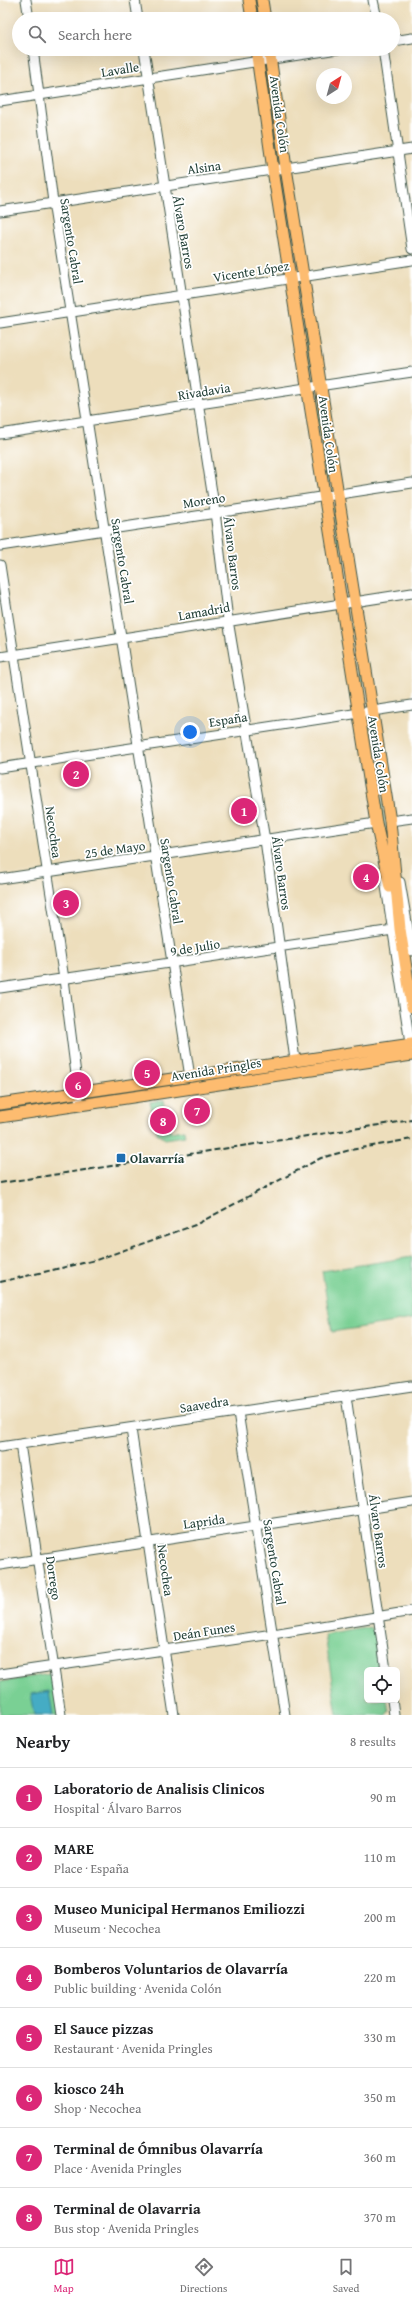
<!DOCTYPE html>
<meta charset="utf-8">
<style>
:root{--surface:#fff;--page:#f6f6f6;--text:#202124;--muted:#757577;--line:#e0e0e0;--accent:#db2777}
body{margin:0;font-family:"Gentium Book Plus",serif;background:var(--page);color:var(--text)}
.controls{position:absolute;right:12px;bottom:12px;display:grid;overflow:hidden;border-radius:6px;box-shadow:0 4px 16px #0002}
.controls button{width:36px;height:36px;display:grid;place-items:center;padding:0;border:0;border-bottom:1px solid var(--line);background:var(--surface);color:var(--text);font:20px sans-serif}
.compass{position:absolute;left:316px;top:68px;width:36px;height:36px;border-radius:50%;background:var(--surface);box-shadow:0 4px 16px #0002;rotate:36deg}
.you{position:absolute;left:190px;top:732px;width:14px;height:14px;margin:-10px;border:3px solid #fff;border-radius:50%;background:#1a73e8;box-shadow:0 0 0 6px #1a73e833}
.badge{display:grid;place-items:center;width:26px;height:26px;border-radius:50%;background:var(--accent);color:#fff;font-size:13px;font-weight:700}
.pin{position:absolute;translate:-50% -50%;border:2px solid #fff;box-shadow:0 1px 4px #0006}
.list{margin:0;padding:0;list-style:none}
h2{display:flex;justify-content:space-between;align-items:center;height:52px;margin:0;padding:0 16px;font-size:17px}
h2 small{font-size:13px;font-weight:400;color:var(--muted)}
.list li{display:grid;grid-template-columns:26px 1fr auto;gap:12px;align-items:center;box-sizing:border-box;height:60px;padding:0 16px;border-top:1px solid var(--line)}
.list b{display:block;font-size:15px;white-space:nowrap}
.list p{margin:0;font-size:13px;white-space:nowrap;color:var(--muted)}
.list em{font-size:13px;font-style:normal;color:var(--muted)}
.icon{flex:none;width:22px;height:22px;fill:none;stroke:currentColor;stroke-width:2;stroke-linecap:round;stroke-linejoin:round}
.map{position:relative;flex:none;width:412px;height:1715px;overflow:hidden}
.search{position:absolute;background:var(--surface);box-shadow:0 4px 16px #0002;left:12px;right:12px;top:12px;height:44px;display:flex;align-items:center;gap:10px;box-sizing:border-box;padding:0 14px;border-radius:22px;color:var(--muted);font-size:15px}
.sheet{height:532px;background:var(--surface)}
nav{display:flex;justify-content:space-around;align-items:center;box-sizing:border-box;height:56px;border-top:1px solid var(--line);background:var(--surface);font-size:11px;color:var(--muted)}
nav a{display:grid;justify-items:center;gap:2px}
nav .on{color:var(--accent)}
.map>svg:first-child{display:block}
.green{fill:#7ad094;stroke:#4c8664}
.water{fill:#44acc4;stroke:#32747c}
.lines{fill:none;stroke-linecap:round;stroke-linejoin:round}
.minor-casing{stroke:#3e5548;stroke-width:11}
.major-casing{stroke:#3e5548;stroke-width:13}
.minor{stroke:#fff;stroke-width:9}
.major{stroke:#fdbc70;stroke-width:11}
.rail{stroke:#1f3d34;stroke-width:2;stroke-dasharray:6 3;stroke-linecap:butt}
.poi-dot{fill:#1f6fb2;stroke:#fff;stroke-width:1.5}
.labels{text-anchor:middle;stroke-width:3.5;stroke-linejoin:round;paint-order:stroke}
.street-label{font-size:13px;fill:#1f3d34;stroke:#fff}
.poi-label{font-size:13px;font-weight:bold;fill:#1f3d34;stroke:#fff;text-anchor:start}
</style>
<div class="map">
<svg width="412" height="1715" viewBox="0 0 412 1715">
<rect width="100%" height="100%" fill="#fff"/>
<filter id="ink" filterUnits="userSpaceOnUse"><feTurbulence type="fractalNoise" baseFrequency=".025" numOctaves="2"/><feDisplacementMap in="SourceGraphic" scale="8" xChannelSelector="R" yChannelSelector="G"/><feConvolveMatrix kernelMatrix="1 2 1 2 8 2 1 2 1" color-interpolation-filters="sRGB"/></filter>
<filter id="wash" filterUnits="userSpaceOnUse"><feTurbulence type="fractalNoise" baseFrequency=".012" numOctaves="4" result="noise"/><feDisplacementMap in="SourceGraphic" scale="16" xChannelSelector="R" yChannelSelector="G"/><feGaussianBlur stdDeviation="0.9" result="paint"/><feColorMatrix in="noise" values="0 0 0 0 0 0 0 0 0 0 0 0 0 0 0 0 0 1.4 0 .05"/><feComposite in="paint" operator="in"/></filter>
<g filter="url(#wash)">
<rect width="100%" height="100%" fill="#eddebc"/>
<!-- green -->
<path class="green" d="M265,72H267L279,154H276Z
M281,181H283L295,264H292Z
M301,289L312,372H310L298,290Z
M318,397L329,480H326L315,398Z
M332,506H334L346,589H343Z
M350,615H353L364,697L362,698Z
M368,720L390,856L387,857L366,721Z
M217,1077L218,1079L148,1090L147,1087Z
M70,1098V1101L0,1111V1108Z
M164,1100L170,1132L184,1130L185,1136L165,1139L157,1133L150,1102Z
M412,1257V1319L332,1332L322,1271Z
M370,1627L375,1631L382,1670H367V1700H387L389,1711L386,1715H337L325,1635Z
M55,1673L62,1715H0V1682Z"/>
<!-- water -->
<path class="water" d="M49,1691L53,1715H34L30,1694Z"/>
</g>
<g filter="url(#ink)">
<g class="lines">
<defs>
<path id="minor" d="M26,0L29,19
M135,0L138,19
M373,0L377,19
M393,41L412,38
M33,49L53,202L190,1077
M144,49L215,512L228,620L265,840L295,1060
M383,49L412,249
M0,101L338,49
M0,211L412,149
M0,323L412,260
M0,434L412,372
M0,546L412,483
M0,565L64,979L79,1098
M0,657L412,593
M0,768L412,705
M391,828L390,821L412,818
M0,879L376,823L377,830
M385,880L411,1050
M400,882L412,951
M0,988L393,930
M346,1396L386,1670
M238,1412L285,1715
M131,1429L174,1715
M20,1444L61,1715
M0,1447L412,1386
M0,1565L412,1502
M0,1674L273,1634L412,1611
M392,1700L394,1715"/>
<path id="major" d="M249,0L252,19
M262,0L265,19
M256,49L273,170L376,823L390,887
M269,49L286,168L390,821L400,929L412,1007
M0,1104L412,1044
M0,1117L412,1055"/>
</defs>
<!-- minor casing -->
<use href="#minor" class="minor-casing"/>
<!-- major casing -->
<use href="#major" class="major-casing"/>
<!-- minor -->
<use href="#minor" class="minor"/>
<!-- major -->
<use href="#major" class="major"/>
<!-- rail -->
<path class="rail" d="M0,1183L412,1120
M0,1282L96,1260L195,1225L321,1158L350,1150L412,1139"/>
</g>
</g>
<!-- markers -->
<rect class="poi-dot" x="116" y="1153" width="10" height="10" rx="2"/>
<g class="labels">
<!-- street labels -->
<g class="street-label">
<text transform="translate(120 69) rotate(-9)" y="5">Lavalle</text>
<text transform="translate(280 114) rotate(82)" y="5">Avenida Colón</text>
<text transform="translate(204 167) rotate(-8)" y="5">Alsina</text>
<text transform="translate(184 232) rotate(80)" y="5">Álvaro Barros</text>
<text transform="translate(72 241) rotate(81)" y="5">Sargento Cabral</text>
<text transform="translate(251 271) rotate(-9)" y="5">Vicente López</text>
<text transform="translate(204 391) rotate(-9)" y="5">Rivadavia</text>
<text transform="translate(329 434) rotate(82)" y="5">Avenida Colón</text>
<text transform="translate(204 500) rotate(-9)" y="5">Moreno</text>
<text transform="translate(233 553) rotate(83)" y="5">Álvaro Barros</text>
<text transform="translate(123 561) rotate(81)" y="5">Sargento Cabral</text>
<text transform="translate(204 611) rotate(-10)" y="5">Lamadrid</text>
<text transform="translate(228 719) rotate(-9)" y="5">España</text>
<text transform="translate(379 754) rotate(81)" y="5">Avenida Colón</text>
<text transform="translate(54 832) rotate(82)" y="5">Necochea</text>
<text transform="translate(115 849) rotate(-8)" y="5">25 de Mayo</text>
<text transform="translate(282 873) rotate(82)" y="5">Álvaro Barros</text>
<text transform="translate(172 881) rotate(81)" y="5">Sargento Cabral</text>
<text transform="translate(195 947) rotate(-9)" y="5">9 de Julio</text>
<text transform="translate(216 1069) rotate(-9)" y="5">Avenida Pringles</text>
<text transform="translate(204 1404) rotate(-9)" y="5">Saavedra</text>
<text transform="translate(204 1521) rotate(-8)" y="5">Laprida</text>
<text transform="translate(379 1531) rotate(82)" y="5">Álvaro Barros</text>
<text transform="translate(275 1562) rotate(81)" y="5">Sargento Cabral</text>
<text transform="translate(166 1570) rotate(82)" y="5">Necochea</text>
<text transform="translate(54 1578) rotate(82)" y="5">Dorrego</text>
<text transform="translate(204 1631) rotate(-9)" y="5">Deán Funes</text>
</g>
<!-- poi labels -->
<g class="poi-label">
<text x="130" y="1163">Olavarría</text>
</g>
</g>
</svg>
<div class="controls">
<button><svg class="icon" aria-label="locate" viewBox="0 0 24 24"><circle cx="12" cy="12" r="6"/><path d="M12 2v4M12 18v4M2 12h4M18 12h4"/></svg></button>
</div>
<svg class="compass" viewBox="-18 -18 36 36"><path d="M0-13l5 13h-10z" fill="#e53935"/><path d="M0 13l5-13h-10z" fill="#757577"/></svg>
<div class="you"></div>
<div class="pin badge" style="left:244px;top:811px">1</div>
<div class="pin badge" style="left:76px;top:774px">2</div>
<div class="pin badge" style="left:66px;top:903px">3</div>
<div class="pin badge" style="left:366px;top:877px">4</div>
<div class="pin badge" style="left:147px;top:1073px">5</div>
<div class="pin badge" style="left:78px;top:1085px">6</div>
<div class="pin badge" style="left:197px;top:1111px">7</div>
<div class="pin badge" style="left:163px;top:1121px">8</div>
<div class="search"><svg class="icon" aria-label="search" viewBox="0 0 24 24"><circle cx="10" cy="10" r="6"/><path d="M15 15l6 6"/></svg>Search here</div>
</div>
<section class="sheet">
<h2>Nearby<small>8 results</small></h2>
<ul class="list">
<li><span class="badge">1</span><div><b>Laboratorio de Analisis Clinicos</b><p>Hospital · Álvaro Barros</p></div><em>90 m</em></li>
<li><span class="badge">2</span><div><b>MARE</b><p>Place · España</p></div><em>110 m</em></li>
<li><span class="badge">3</span><div><b>Museo Municipal Hermanos Emiliozzi</b><p>Museum · Necochea</p></div><em>200 m</em></li>
<li><span class="badge">4</span><div><b>Bomberos Voluntarios de Olavarría</b><p>Public building · Avenida Colón</p></div><em>220 m</em></li>
<li><span class="badge">5</span><div><b>El Sauce pizzas</b><p>Restaurant · Avenida Pringles</p></div><em>330 m</em></li>
<li><span class="badge">6</span><div><b>kiosco 24h</b><p>Shop · Necochea</p></div><em>350 m</em></li>
<li><span class="badge">7</span><div><b>Terminal de Ómnibus Olavarría</b><p>Place · Avenida Pringles</p></div><em>360 m</em></li>
<li><span class="badge">8</span><div><b>Terminal de Olavarria</b><p>Bus stop · Avenida Pringles</p></div><em>370 m</em></li>
</ul>
</section>
<nav>
<a class="on"><svg class="icon" aria-label="map" viewBox="0 0 24 24"><path d="M3 6l6-2 6 2 6-2v14l-6 2-6-2-6 2zM9 4v14M15 6v14"/></svg>Map</a>
<a><svg class="icon" aria-label="directions" viewBox="0 0 24 24"><path d="M12 3l9 9-9 9-9-9zM9 14v-3h6M13 9l2 2-2 2"/></svg>Directions</a>
<a><svg class="icon" aria-label="saved" viewBox="0 0 24 24"><path d="M7 4h10v16l-5-4-5 4z"/></svg>Saved</a>
</nav>
